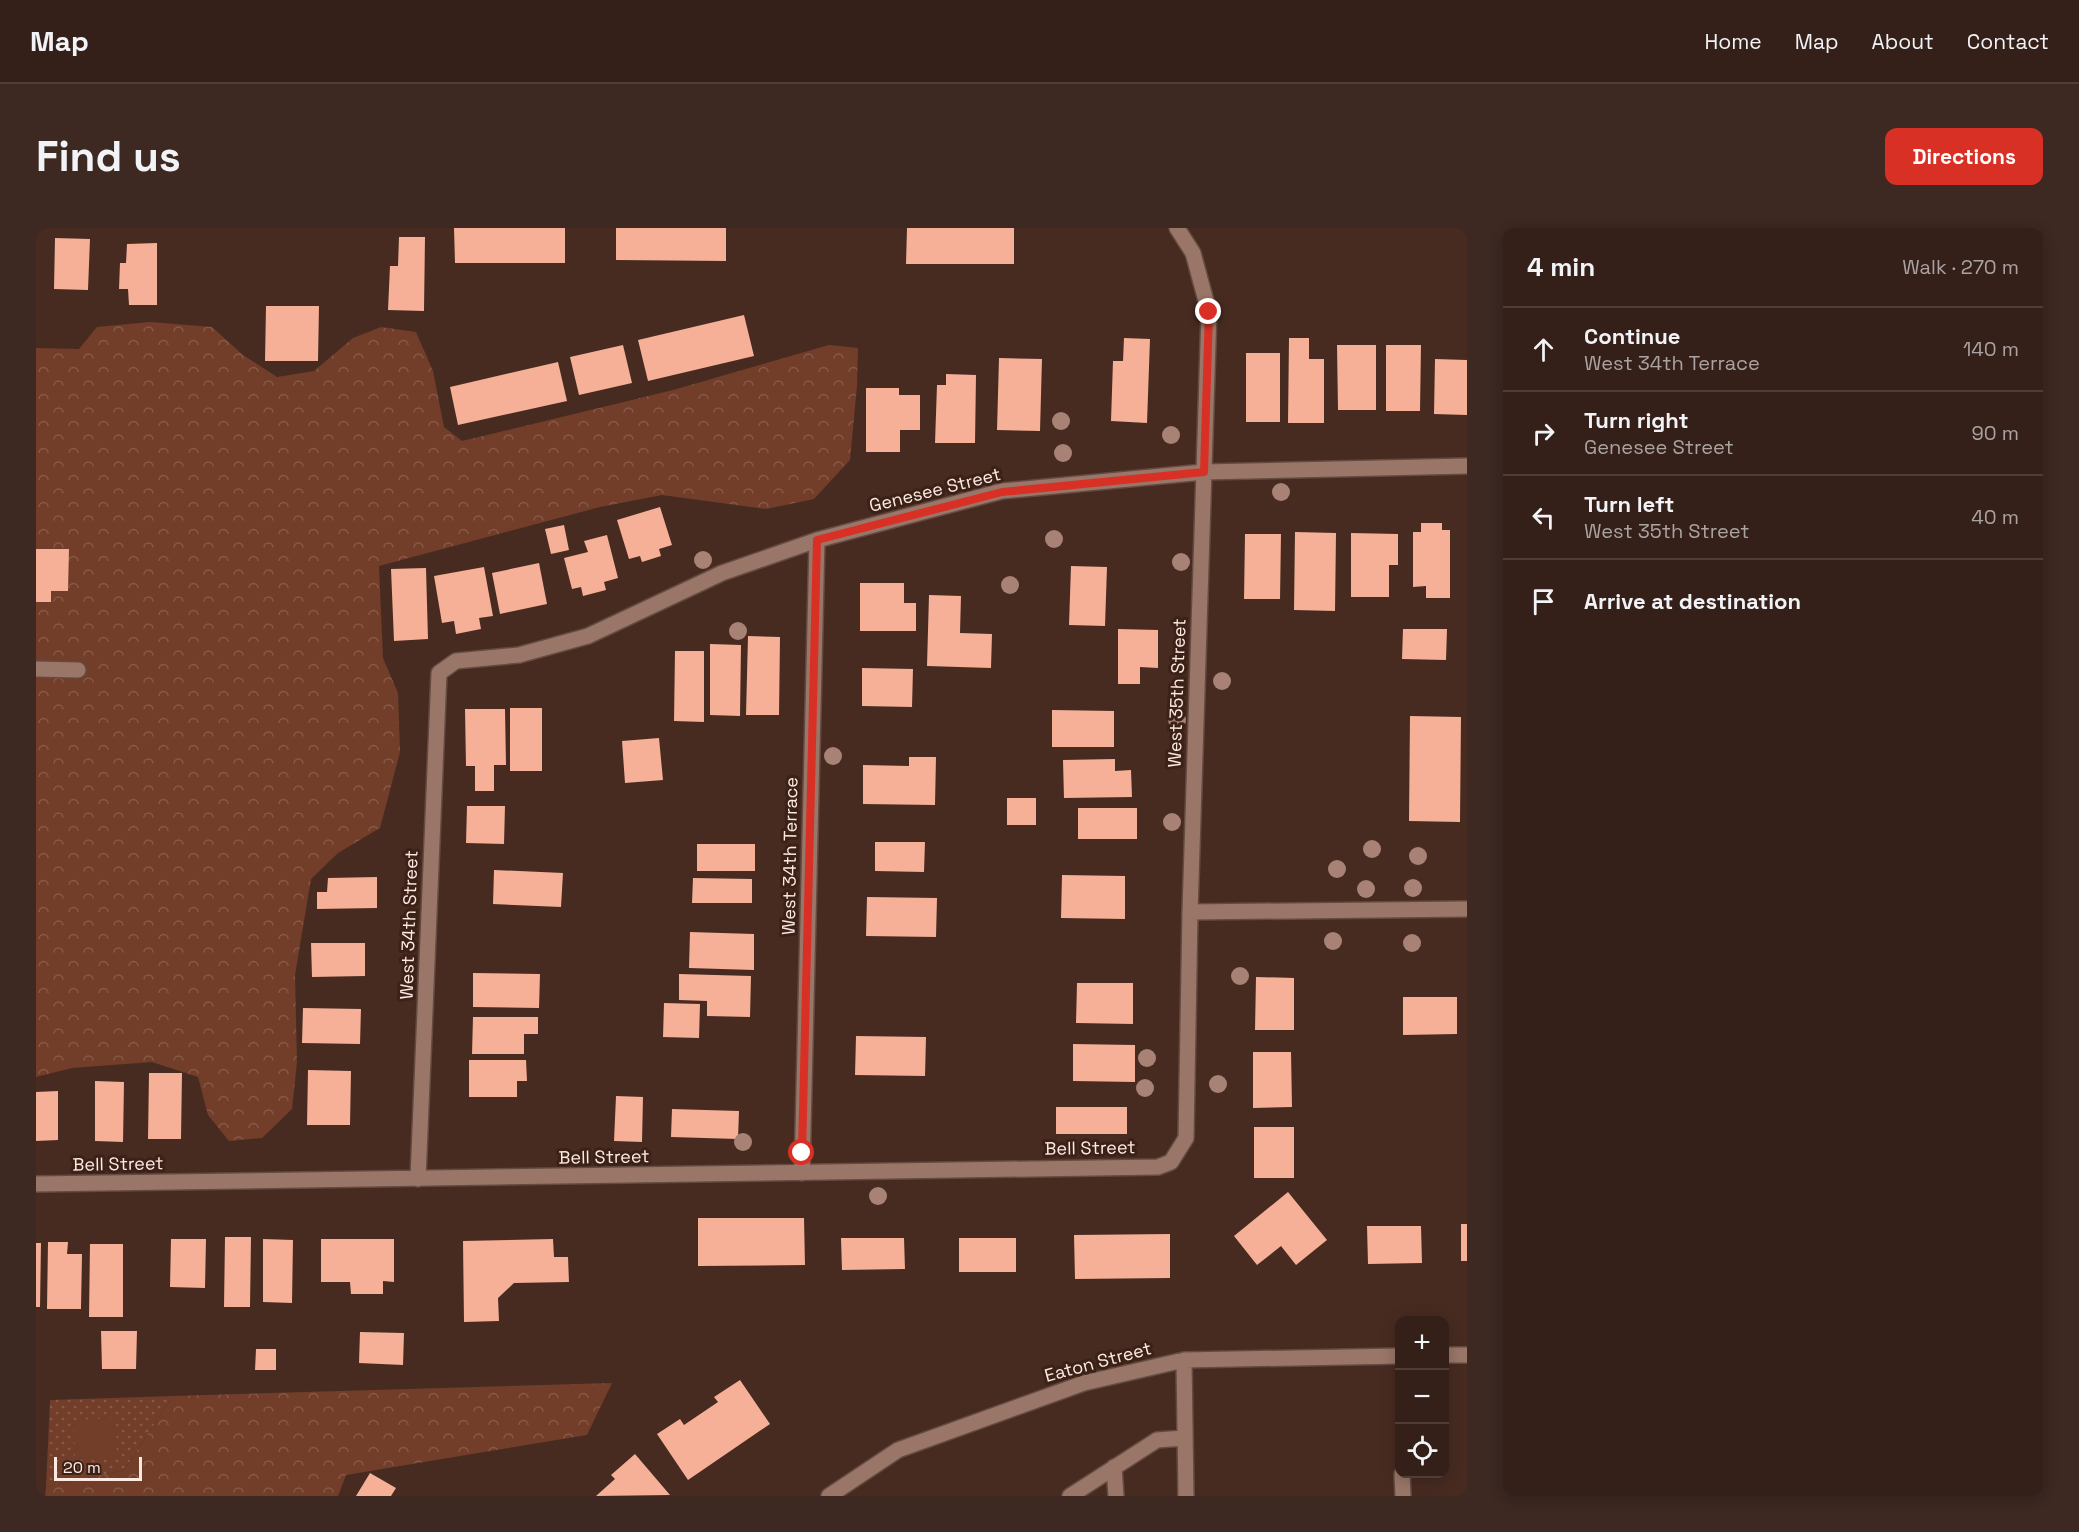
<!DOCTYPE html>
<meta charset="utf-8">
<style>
:root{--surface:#352019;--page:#3d2822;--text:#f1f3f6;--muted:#aaa3a2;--line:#4f3e38;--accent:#d93025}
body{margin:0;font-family:"Space Grotesk",sans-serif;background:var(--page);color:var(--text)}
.controls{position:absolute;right:18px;bottom:18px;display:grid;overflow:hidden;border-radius:12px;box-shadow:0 3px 15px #0003}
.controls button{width:54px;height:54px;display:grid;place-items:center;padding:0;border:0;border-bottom:2px solid var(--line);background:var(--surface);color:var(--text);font:30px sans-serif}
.scale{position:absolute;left:18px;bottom:15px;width:88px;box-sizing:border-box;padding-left:6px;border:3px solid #fdeae3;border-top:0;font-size:16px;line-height:21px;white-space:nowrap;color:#fdeae3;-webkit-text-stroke:4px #3c2117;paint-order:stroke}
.stop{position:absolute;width:18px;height:18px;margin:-14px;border:4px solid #d93025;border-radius:50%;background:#fff}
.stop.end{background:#d93025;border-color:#fff;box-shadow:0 2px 6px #0008}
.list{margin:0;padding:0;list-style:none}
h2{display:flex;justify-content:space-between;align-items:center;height:78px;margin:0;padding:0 24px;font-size:26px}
h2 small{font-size:20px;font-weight:400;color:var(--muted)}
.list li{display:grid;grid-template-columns:39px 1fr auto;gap:18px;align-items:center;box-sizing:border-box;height:84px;padding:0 24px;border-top:2px solid var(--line)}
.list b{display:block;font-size:22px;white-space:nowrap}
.list p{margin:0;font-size:20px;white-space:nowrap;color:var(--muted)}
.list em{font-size:20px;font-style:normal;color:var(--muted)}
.icon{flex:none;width:33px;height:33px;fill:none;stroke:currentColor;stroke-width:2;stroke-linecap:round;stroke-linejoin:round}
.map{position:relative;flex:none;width:1431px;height:1268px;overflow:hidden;border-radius:12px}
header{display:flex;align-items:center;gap:36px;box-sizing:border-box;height:84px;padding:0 30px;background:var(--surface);border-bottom:2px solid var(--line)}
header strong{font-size:28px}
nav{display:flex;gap:33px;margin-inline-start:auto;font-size:21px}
.intro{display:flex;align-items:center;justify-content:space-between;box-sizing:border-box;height:144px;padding:0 36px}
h1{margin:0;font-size:42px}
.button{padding:15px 27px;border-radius:12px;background:var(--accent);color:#fff;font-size:21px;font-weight:700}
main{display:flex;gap:36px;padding:0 36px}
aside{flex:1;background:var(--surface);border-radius:12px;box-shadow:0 3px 15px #0003}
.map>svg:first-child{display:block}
.grass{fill:url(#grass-dots)}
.forest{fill:url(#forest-crowns)}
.garden{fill:#723d29}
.building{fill:#f5b097}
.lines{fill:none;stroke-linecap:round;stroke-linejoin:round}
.minor-casing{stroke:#644a40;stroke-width:18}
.minor{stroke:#997668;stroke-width:15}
.tree{fill:#a78275}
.route{stroke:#d93025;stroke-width:8}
.labels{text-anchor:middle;stroke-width:6;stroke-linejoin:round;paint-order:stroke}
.street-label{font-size:18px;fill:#fdeae3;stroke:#3c2117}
</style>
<header>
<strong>Map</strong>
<nav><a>Home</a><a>Map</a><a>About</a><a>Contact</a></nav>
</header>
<div class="intro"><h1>Find us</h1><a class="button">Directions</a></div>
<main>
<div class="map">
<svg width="1431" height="1268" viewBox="0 0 1431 1268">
<defs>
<pattern id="grass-dots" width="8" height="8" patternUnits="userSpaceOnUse" patternTransform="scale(1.5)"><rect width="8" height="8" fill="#723d29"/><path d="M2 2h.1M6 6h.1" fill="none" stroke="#875948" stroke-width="1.8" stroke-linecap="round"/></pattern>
<pattern id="forest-crowns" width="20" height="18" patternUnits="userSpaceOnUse" patternTransform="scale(1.5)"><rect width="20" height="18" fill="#723d29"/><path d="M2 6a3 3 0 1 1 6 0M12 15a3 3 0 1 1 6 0" fill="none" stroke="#875948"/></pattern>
</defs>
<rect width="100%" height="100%" fill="#472b21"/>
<!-- grass -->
<path class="grass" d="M137,1168L88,1242L10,1259L14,1172Z"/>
<!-- forest -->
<path class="forest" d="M114,94L176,99L207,127L241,149L278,143L317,110L345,99L380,104L397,143L408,199L426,213L637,162L793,117L822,120L821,158L814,232L778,271L730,281L626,267L564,279L343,338L347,430L362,465L364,524L344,600L302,625L275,651L259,747L261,834L256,881L226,910L193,913L172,887L162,849L116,834L36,840L0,849V120L43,121L61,99Z
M576,1155L551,1207L310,1247L302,1268H9L10,1259L88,1242L137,1168Z"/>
<!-- garden -->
<path class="garden" d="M80,1190L81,1228L39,1230L38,1192Z"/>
<!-- building -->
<path class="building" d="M418,0H529V35H419Z
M580,0H690V33L580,32Z
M871,0H978V36H870Z
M363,9H389L388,83L352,82L354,38H362Z
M19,10L54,11L52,62L18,61Z
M121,15V77H93L92,61H83L84,35H90L91,16Z
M230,78H283L282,133H229Z
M708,87L718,128L612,153L602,112Z
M1088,110L1114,111L1111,195L1075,193L1077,133H1087Z
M1253,110H1273V131H1288V195H1252Z
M587,117L596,155L543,167L534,129Z
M1301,117H1340V182H1302Z
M1350,117H1385L1384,183H1350Z
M1210,125H1244V194H1210Z
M963,130L1006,131L1004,203L961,202Z
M1399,131L1431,132V187L1398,186Z
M522,134L531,173L422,197L414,159Z
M910,146L940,147L939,215H899L901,157H910Z
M830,160H863V167H884V202H864V224H830Z
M624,279L636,317L623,321L625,328L606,334L604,328L593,331L581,292Z
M1385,295H1406V302H1414V370H1390V358L1377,359V304H1385Z
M528,297L533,322L515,326L509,301Z
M1259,304L1300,305L1299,383L1258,382Z
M1315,305L1362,306V337H1353V369H1315Z
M1209,306H1245L1244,371H1208Z
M571,307L582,350L568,354L570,362L547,368L545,359L536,361L528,330L552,324L548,313Z
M0,321H33L32,363H15V374H0Z
M503,335L511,376L464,386L456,345Z
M1035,338L1071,339L1069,398L1033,397Z
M448,339L457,388L443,390L445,401L420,406L418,393L406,395L398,348Z
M390,340L392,411L358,413L355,341Z
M824,355H868V375H880V403H824Z
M893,367L925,368L924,405L956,406L955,440L891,438Z
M1082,401L1122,402V440L1104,439V456H1082Z
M1367,401H1411L1410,432L1366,431Z
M712,408L744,409L743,487H710Z
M674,416L705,417L704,488L674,487Z
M639,423H668V494L638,493Z
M826,440L877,441L876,479L826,478Z
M474,480H506V543H474Z
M429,481H469L470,537H458V563H439V538H430Z
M1016,482L1078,483V519H1016Z
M1374,488L1425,489L1424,594L1373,593Z
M623,510L627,552L589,555L586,513Z
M873,529H900L899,577L827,576V537L873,538Z
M1079,531V543L1095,542L1096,569L1028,570L1027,532Z
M971,570H1000V597H971Z
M431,578H469L468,616L430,615Z
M1042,580H1101V611H1042Z
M839,614H889L888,644L839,643Z
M661,616H719V643H661Z
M458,642L527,645L525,679L457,676Z
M1026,647L1089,648V691L1025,690Z
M341,649V680L281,681V664H291L292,650Z
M657,650L716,651V675H656Z
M831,669L901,670L900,709L830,708Z
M654,704L718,706V742L653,740Z
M275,715H329V748L276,749Z
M437,745L504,746L503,780L437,779Z
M643,746L715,748L714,789L671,788V773L643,772Z
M1220,749L1258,750V802H1219Z
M1041,755H1097V796L1040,795Z
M1367,769H1421V806L1367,807Z
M628,775L664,776L663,810L627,809Z
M267,780L325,781L324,816L266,815Z
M437,789H502V806H488V826H436Z
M820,808L890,809L889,848L819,847Z
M1037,816L1099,817V854L1037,853Z
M1217,824H1255L1256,879L1217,880Z
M433,832H490L491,853H481V869H433Z
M272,842L315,843L314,897H271Z
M113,845H146L145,911H112Z
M59,853L88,854L87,914L59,913Z
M22,863V912L0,913V864Z
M580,868L607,869L606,914L578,913Z
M1020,879H1091V906H1020Z
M636,881L703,883L702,911L635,909Z
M1218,899H1258V950H1218Z
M1252,964L1291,1012L1260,1037L1245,1018L1221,1037L1198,1008Z
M662,990H768L769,1037L662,1038Z
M1425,996H1431V1033H1425Z
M1331,998H1385L1386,1035L1332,1036Z
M1134,1006V1050L1039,1051L1038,1007Z
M189,1009H215L214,1079H188Z
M805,1010H868L869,1041L806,1042Z
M923,1010H980V1044H923Z
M135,1011H170L169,1060L134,1059Z
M227,1011L257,1012L256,1075L227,1074Z
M285,1011H358V1054L347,1053V1066H315L314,1054H285Z
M517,1011L518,1029H532L533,1054L478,1055L462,1070L463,1093L428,1094L427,1013Z
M12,1014H32L31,1026H46L45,1081H11Z
M0,1015H5L4,1079H0Z
M54,1016H87V1089H53Z
M65,1103H101L100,1141H66Z
M324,1104L368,1105L367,1137L323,1135Z
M220,1121H240V1142H219Z
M704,1152L734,1196L652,1252L621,1206L644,1191L648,1197L682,1174L678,1169Z
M599,1226L634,1267L560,1268L579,1251L575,1247Z
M334,1245L360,1260L355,1268H320Z"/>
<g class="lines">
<defs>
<path id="minor" d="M0,441L42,442
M1154,684L1431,681
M766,945L781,312
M382,951L403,445L420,433L483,427L552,408L686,345L781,312L966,263L1168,244L1431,238
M0,956L1122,939L1135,934L1150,910L1154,684L1173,84L1157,25L1141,0
M1408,1127H1431
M1148,1132L1150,1268
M1078,1239L1080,1268
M1366,1246L1367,1268
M793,1268L862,1222L1048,1155L1148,1132L1364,1128
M1034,1268L1121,1212L1148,1210"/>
</defs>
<!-- minor casing -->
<use href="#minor" class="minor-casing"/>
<!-- minor -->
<use href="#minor" class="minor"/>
</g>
<!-- trees -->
<g class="tree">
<circle cx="1025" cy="193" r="9"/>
<circle cx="1135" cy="207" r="9"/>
<circle cx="1027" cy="225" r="9"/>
<circle cx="1245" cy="264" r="9"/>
<circle cx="1018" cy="311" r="9"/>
<circle cx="667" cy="332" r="9"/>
<circle cx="1145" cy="334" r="9"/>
<circle cx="974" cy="357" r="9"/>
<circle cx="702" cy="403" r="9"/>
<circle cx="1186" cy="453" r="9"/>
<circle cx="1141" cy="492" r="9"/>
<circle cx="797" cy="528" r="9"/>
<circle cx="1136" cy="594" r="9"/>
<circle cx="1336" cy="621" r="9"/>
<circle cx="1382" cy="628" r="9"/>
<circle cx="1301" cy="641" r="9"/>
<circle cx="1377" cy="660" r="9"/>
<circle cx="1330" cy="661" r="9"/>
<circle cx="1297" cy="713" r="9"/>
<circle cx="1376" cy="715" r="9"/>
<circle cx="1204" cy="748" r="9"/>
<circle cx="1111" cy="830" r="9"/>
<circle cx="1182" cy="856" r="9"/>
<circle cx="1109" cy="860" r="9"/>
<circle cx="707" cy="914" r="9"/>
<circle cx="842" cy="968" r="9"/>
</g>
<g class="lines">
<!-- route -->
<path class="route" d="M766,925L781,312L966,264L1168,244L1173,84"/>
</g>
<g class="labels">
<!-- street labels -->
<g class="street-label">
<text transform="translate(899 262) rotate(-14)" y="6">Genesee Street</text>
<text transform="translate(1141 465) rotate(-88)" y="6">West 35th Street</text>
<text transform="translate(754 628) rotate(-89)" y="6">West 34th Terrace</text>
<text transform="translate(373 697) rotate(-88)" y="6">West 34th Street</text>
<text transform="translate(1054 920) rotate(-1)" y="6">Bell Street</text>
<text transform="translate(568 929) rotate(-1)" y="6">Bell Street</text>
<text transform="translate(82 936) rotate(-1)" y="6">Bell Street</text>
<text transform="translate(1062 1134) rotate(-15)" y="6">Eaton Street</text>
</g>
</g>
</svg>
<div class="controls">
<button>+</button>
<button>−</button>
<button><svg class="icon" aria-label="locate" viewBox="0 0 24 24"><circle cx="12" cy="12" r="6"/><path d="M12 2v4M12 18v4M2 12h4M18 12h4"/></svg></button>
</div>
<div class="scale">20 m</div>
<div class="stop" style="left:766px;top:925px"></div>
<div class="stop end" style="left:1173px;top:84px"></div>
</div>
<aside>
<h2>4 min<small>Walk · 270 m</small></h2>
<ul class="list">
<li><svg class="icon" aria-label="ahead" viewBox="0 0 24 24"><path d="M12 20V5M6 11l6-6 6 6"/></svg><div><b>Continue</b><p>West 34th Terrace</p></div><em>140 m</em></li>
<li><svg class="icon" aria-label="right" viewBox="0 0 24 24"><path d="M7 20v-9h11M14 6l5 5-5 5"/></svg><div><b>Turn right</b><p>Genesee Street</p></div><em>90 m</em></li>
<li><svg class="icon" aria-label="left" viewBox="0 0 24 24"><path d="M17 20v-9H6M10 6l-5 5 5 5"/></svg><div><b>Turn left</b><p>West 35th Street</p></div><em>40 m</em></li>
<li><svg class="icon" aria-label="arrive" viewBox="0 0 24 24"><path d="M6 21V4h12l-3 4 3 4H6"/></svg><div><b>Arrive at destination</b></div></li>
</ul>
</aside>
</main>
